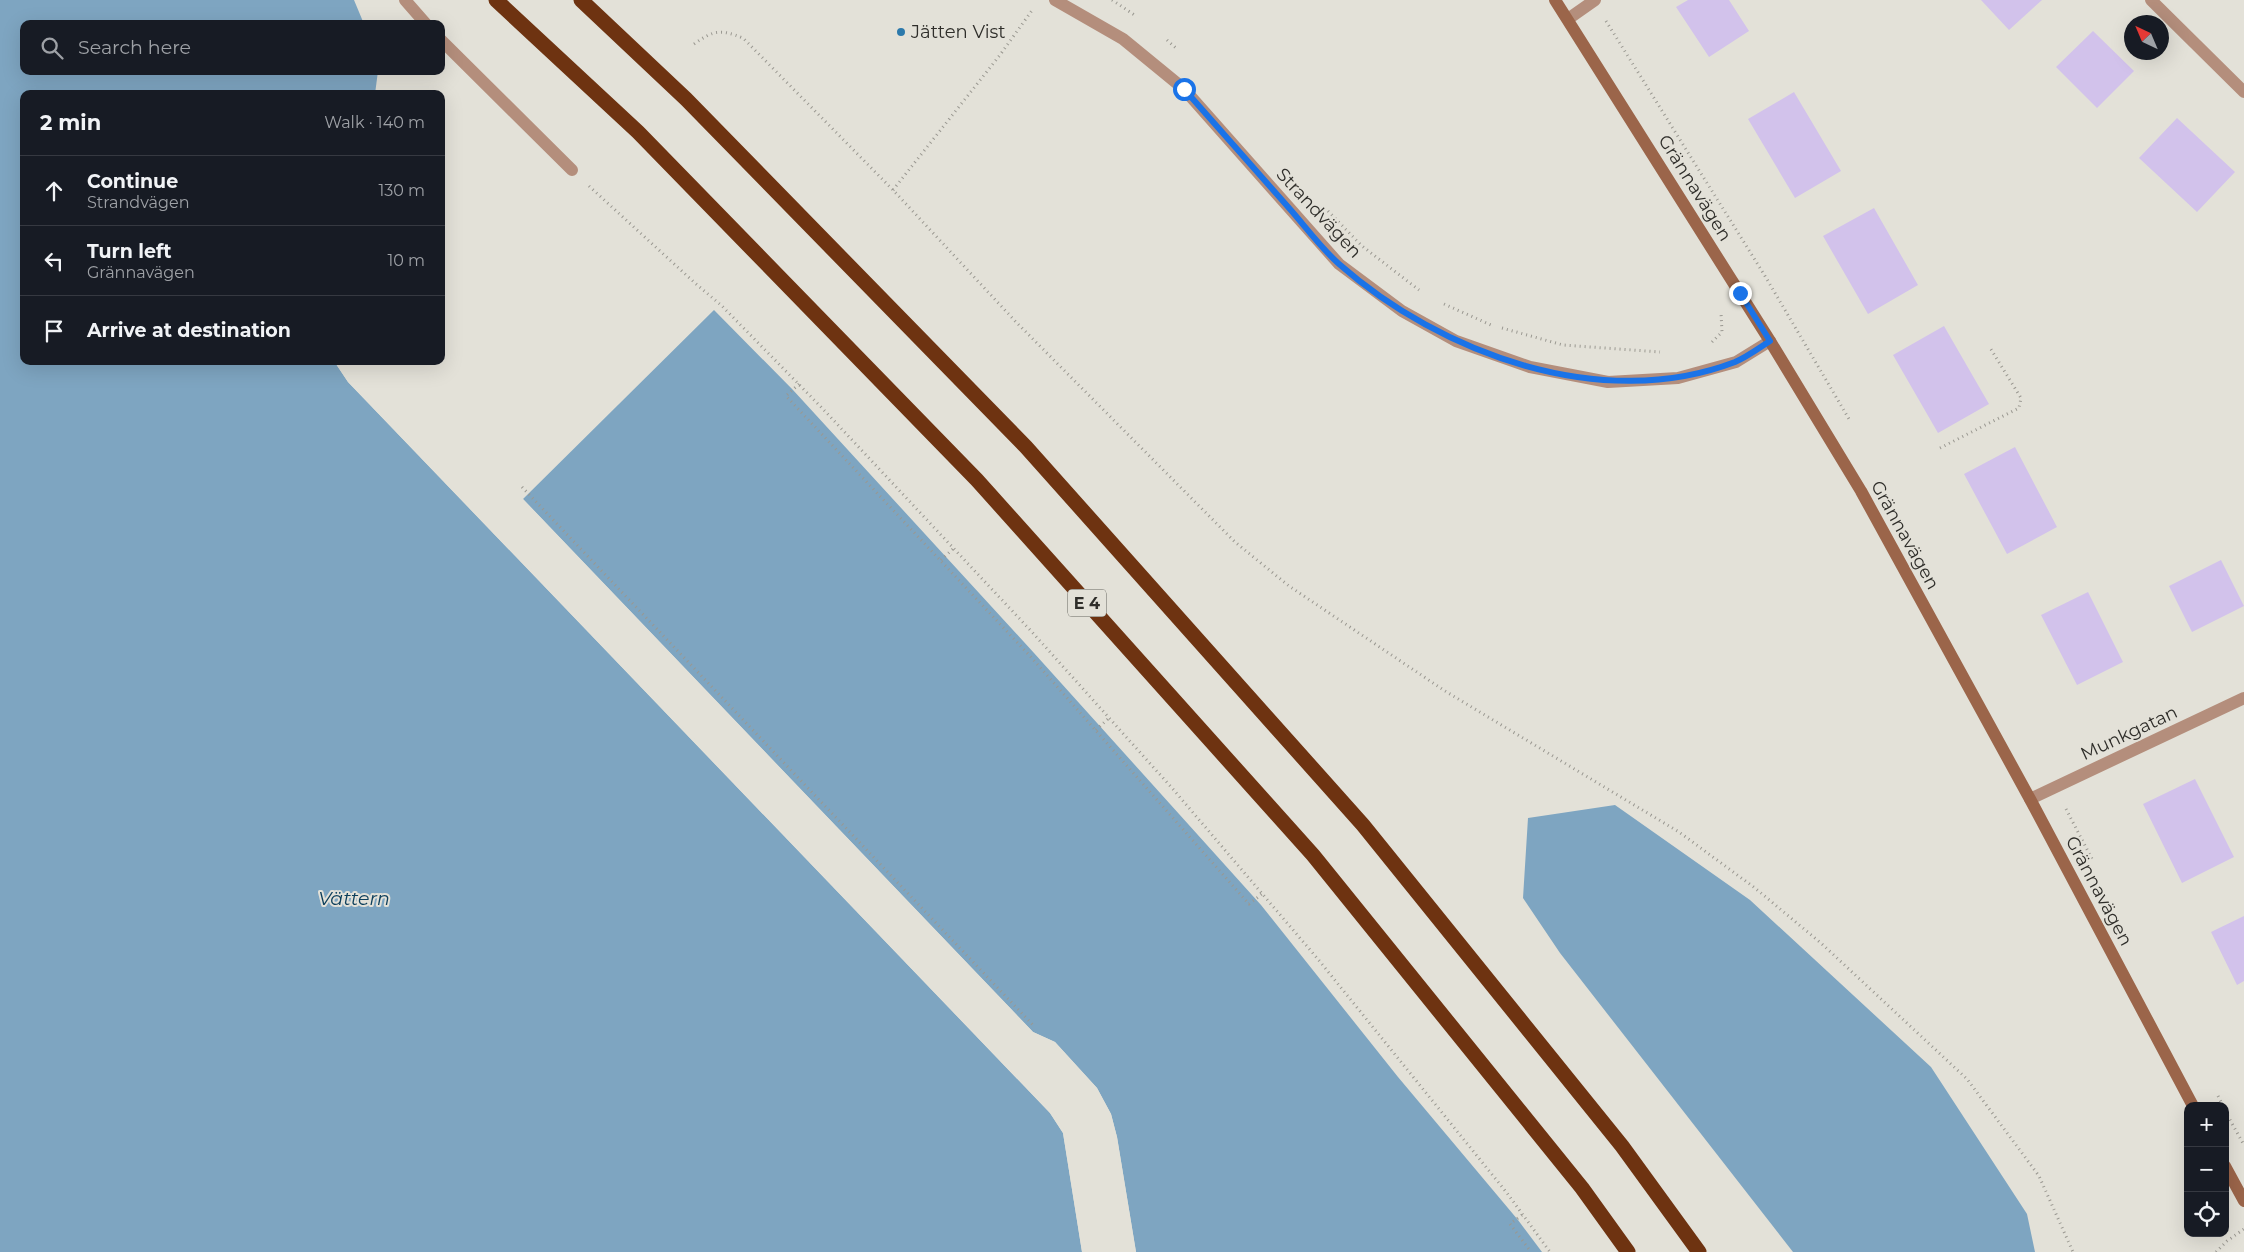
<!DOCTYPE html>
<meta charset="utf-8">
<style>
:root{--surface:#171b24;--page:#242831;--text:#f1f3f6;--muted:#9ea1a6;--line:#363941}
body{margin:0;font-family:Montserrat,sans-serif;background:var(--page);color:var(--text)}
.controls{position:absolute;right:15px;bottom:15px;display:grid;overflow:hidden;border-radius:10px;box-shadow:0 5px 20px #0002}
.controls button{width:45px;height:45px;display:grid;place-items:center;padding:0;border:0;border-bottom:1px solid var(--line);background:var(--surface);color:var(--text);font:25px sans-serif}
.compass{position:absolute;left:2124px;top:15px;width:45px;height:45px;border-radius:50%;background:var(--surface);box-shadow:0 5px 20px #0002;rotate:316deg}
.stop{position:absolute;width:15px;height:15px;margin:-11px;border:4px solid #1a73e8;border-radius:50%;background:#fff}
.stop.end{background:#1a73e8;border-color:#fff;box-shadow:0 1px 5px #0008}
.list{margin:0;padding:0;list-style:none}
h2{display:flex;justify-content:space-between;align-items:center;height:65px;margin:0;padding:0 20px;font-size:21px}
h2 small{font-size:16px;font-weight:400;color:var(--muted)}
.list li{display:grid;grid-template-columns:32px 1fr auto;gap:15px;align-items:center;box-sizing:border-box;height:70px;padding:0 20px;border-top:1px solid var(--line)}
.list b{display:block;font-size:19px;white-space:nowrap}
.list p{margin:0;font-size:16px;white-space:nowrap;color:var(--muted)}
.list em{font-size:16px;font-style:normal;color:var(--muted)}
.icon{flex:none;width:28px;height:28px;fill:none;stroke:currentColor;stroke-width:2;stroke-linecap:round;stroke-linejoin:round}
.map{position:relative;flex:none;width:2244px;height:1252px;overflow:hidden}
.search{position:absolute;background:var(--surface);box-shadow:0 5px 20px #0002;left:20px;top:20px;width:425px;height:55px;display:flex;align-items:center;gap:12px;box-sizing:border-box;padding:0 18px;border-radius:10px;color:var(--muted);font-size:19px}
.panel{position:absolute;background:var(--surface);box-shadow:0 5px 20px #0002;left:20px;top:90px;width:425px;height:275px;border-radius:10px}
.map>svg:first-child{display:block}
.water{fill:#7ea5c1}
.pier{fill:#e3e1d8}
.building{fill:#d2c2eb}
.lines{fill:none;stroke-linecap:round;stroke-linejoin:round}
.path{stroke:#9a9891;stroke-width:3;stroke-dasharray:1 4;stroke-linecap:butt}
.service{stroke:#b48e7c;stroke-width:12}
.minor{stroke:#b48e7c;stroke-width:12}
.tertiary{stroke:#b48e7c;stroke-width:12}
.secondary{stroke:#9b654a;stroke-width:12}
.motorway{stroke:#6e3311;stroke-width:15}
.route{stroke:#1a73e8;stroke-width:6}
.poi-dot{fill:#2c79ab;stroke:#e3e1d8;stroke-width:2}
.labels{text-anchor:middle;stroke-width:4;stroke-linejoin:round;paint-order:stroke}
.shield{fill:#e3e1d8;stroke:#65645e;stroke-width:1}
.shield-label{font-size:16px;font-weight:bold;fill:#2f2e2a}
.poi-label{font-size:18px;fill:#2f2e2a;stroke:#e3e1d8;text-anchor:start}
.street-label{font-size:18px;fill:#2f2e2a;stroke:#e3e1d8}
.water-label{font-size:19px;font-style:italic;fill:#0c3e5b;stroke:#e3e1d8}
</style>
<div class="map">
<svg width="2244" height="1252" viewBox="0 0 2244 1252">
<rect width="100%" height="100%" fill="#e3e1d8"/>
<!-- water -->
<path class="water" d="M0,0H354L364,24H24V71H378L375,94H24V361H334L348,382L1050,1113L1063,1133L1082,1252H0Z
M714,310L793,390L1034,653L1261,905L1398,1077L1518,1220L1542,1252H1136L1117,1137L1111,1114L1097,1088L1055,1042L1033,1032L523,499Z
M1615,805L1750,900L1931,1067L2027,1214L2035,1252H1793L1560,953L1523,898L1528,818Z"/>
<!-- pier -->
<path class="pier" d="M334,361H337L350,380L1052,1112L1066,1132L1085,1252H1082L1063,1133L1050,1113L348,382Z
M521,497L1033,1032L1055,1042L1097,1088L1111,1114L1117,1137L1136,1252H1133L1115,1138L1109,1115L1095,1089L1053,1044L1031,1034L521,501Z"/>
<!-- building -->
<path class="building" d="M1688,0H1729L1749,31L1709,57L1676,7Z
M1981,0H2042L2009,30Z
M2093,31L2134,71L2097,108L2056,67Z
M1794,92L1841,171L1795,198L1748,119Z
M2177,118L2235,172L2197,212L2139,158Z
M1874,208L1918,285L1868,314L1823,236Z
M1944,326L1989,404L1938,433L1893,355Z
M2015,447L2057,527L2007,554L1964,474Z
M2221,560L2244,606L2192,632L2169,586Z
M2088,592L2123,662L2077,685L2041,615Z
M2195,779L2234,857L2182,883L2143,804Z
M2244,916V981L2237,985L2211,932Z"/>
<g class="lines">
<!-- path -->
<path class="path" d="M1112,0L1136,16
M1606,21L1765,276L1849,419
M1167,40L1177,49
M694,44C714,30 720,29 743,38L893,190L1016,322L1235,542L1289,586L1445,691L1679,832L1755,888L1822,944L1967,1079L2039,1176L2073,1252
M589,186L695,283L722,306L823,409L1032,632L1172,788L1317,958L1507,1193L1550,1252
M893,190L1000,55L1033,9
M1328,211L1362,246L1419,290
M1444,304L1491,325
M1502,328L1563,345L1660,352
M1712,342L1722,332L1721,313
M799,384L786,396L1030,656L1249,904L1262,894
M1940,448L2019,408L2021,398L1989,346
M522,487L1033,1025
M941,560L954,548
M1096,730L1109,718
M2066,809L2092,859
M2218,1096L2223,1106
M2225,1111L2244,1145
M1522,1215L1510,1224L1531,1252
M2216,1252L2227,1241L2244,1229"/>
<!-- service -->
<path class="service" d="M405,0L426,24
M441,40L572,170"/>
<!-- minor -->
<path class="minor" d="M2151,0L2244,92
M1568,19L1595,0
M2030,799L2244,698"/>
<!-- tertiary -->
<path class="tertiary" d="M1055,0L1123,39L1184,89L1339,264L1402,311L1456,341L1530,367L1608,382L1678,378L1736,362L1770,341"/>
<!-- secondary -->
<path class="secondary" d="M1555,0L1770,341L1861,491L2030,799L2193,1106
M2225,1166L2244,1201"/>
<!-- motorway -->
<path class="motorway" d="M496,0L638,132L977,480L1313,855L1582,1188L1628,1252
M581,0L686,99L1026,447L1363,825L1622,1146L1699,1252"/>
</g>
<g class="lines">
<!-- route -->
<path class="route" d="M1184,89C1219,129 1254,168 1289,208C1305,226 1321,248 1339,264C1441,354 1602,413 1735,362C1747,357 1759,348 1770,341L1740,293"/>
</g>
<!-- markers -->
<circle class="poi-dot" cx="901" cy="32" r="5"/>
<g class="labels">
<!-- shield labels -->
<rect class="shield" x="1068" y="589.5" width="38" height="27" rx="4"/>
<g class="shield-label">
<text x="1087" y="609">E 4</text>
</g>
<!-- poi labels -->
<g class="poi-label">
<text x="911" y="38">Jätten Vist</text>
</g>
<!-- street labels -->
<g class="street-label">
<text transform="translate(1695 188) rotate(58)" y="6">Grännavägen</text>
<text transform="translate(1319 213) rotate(47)" y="6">Strandvägen</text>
<text transform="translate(1905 535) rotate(61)" y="6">Grännavägen</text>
<text transform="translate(2129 733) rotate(-25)" y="6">Munkgatan</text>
<text transform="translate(2099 891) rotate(62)" y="6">Grännavägen</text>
</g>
<!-- water labels -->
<g class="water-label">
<text x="354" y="905">Vättern</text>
</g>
</g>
</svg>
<div class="controls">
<button>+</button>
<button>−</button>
<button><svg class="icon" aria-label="locate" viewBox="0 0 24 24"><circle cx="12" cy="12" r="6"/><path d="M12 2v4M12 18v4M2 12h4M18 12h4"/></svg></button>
</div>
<svg class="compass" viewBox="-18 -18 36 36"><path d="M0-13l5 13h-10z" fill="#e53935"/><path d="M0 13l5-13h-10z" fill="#9ea1a6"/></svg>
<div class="stop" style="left:1184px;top:89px"></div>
<div class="stop end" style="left:1740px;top:293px"></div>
<div class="search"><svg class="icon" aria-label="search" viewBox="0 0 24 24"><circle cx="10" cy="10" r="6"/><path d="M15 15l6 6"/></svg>Search here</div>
<section class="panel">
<h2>2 min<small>Walk · 140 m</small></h2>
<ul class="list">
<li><svg class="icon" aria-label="ahead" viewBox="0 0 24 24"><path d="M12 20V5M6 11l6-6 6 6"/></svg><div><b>Continue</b><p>Strandvägen</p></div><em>130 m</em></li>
<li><svg class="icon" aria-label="left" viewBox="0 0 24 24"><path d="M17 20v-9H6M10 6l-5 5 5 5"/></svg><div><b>Turn left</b><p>Grännavägen</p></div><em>10 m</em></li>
<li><svg class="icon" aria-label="arrive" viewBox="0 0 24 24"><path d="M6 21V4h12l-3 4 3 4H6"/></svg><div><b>Arrive at destination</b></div></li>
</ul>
</section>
</div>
